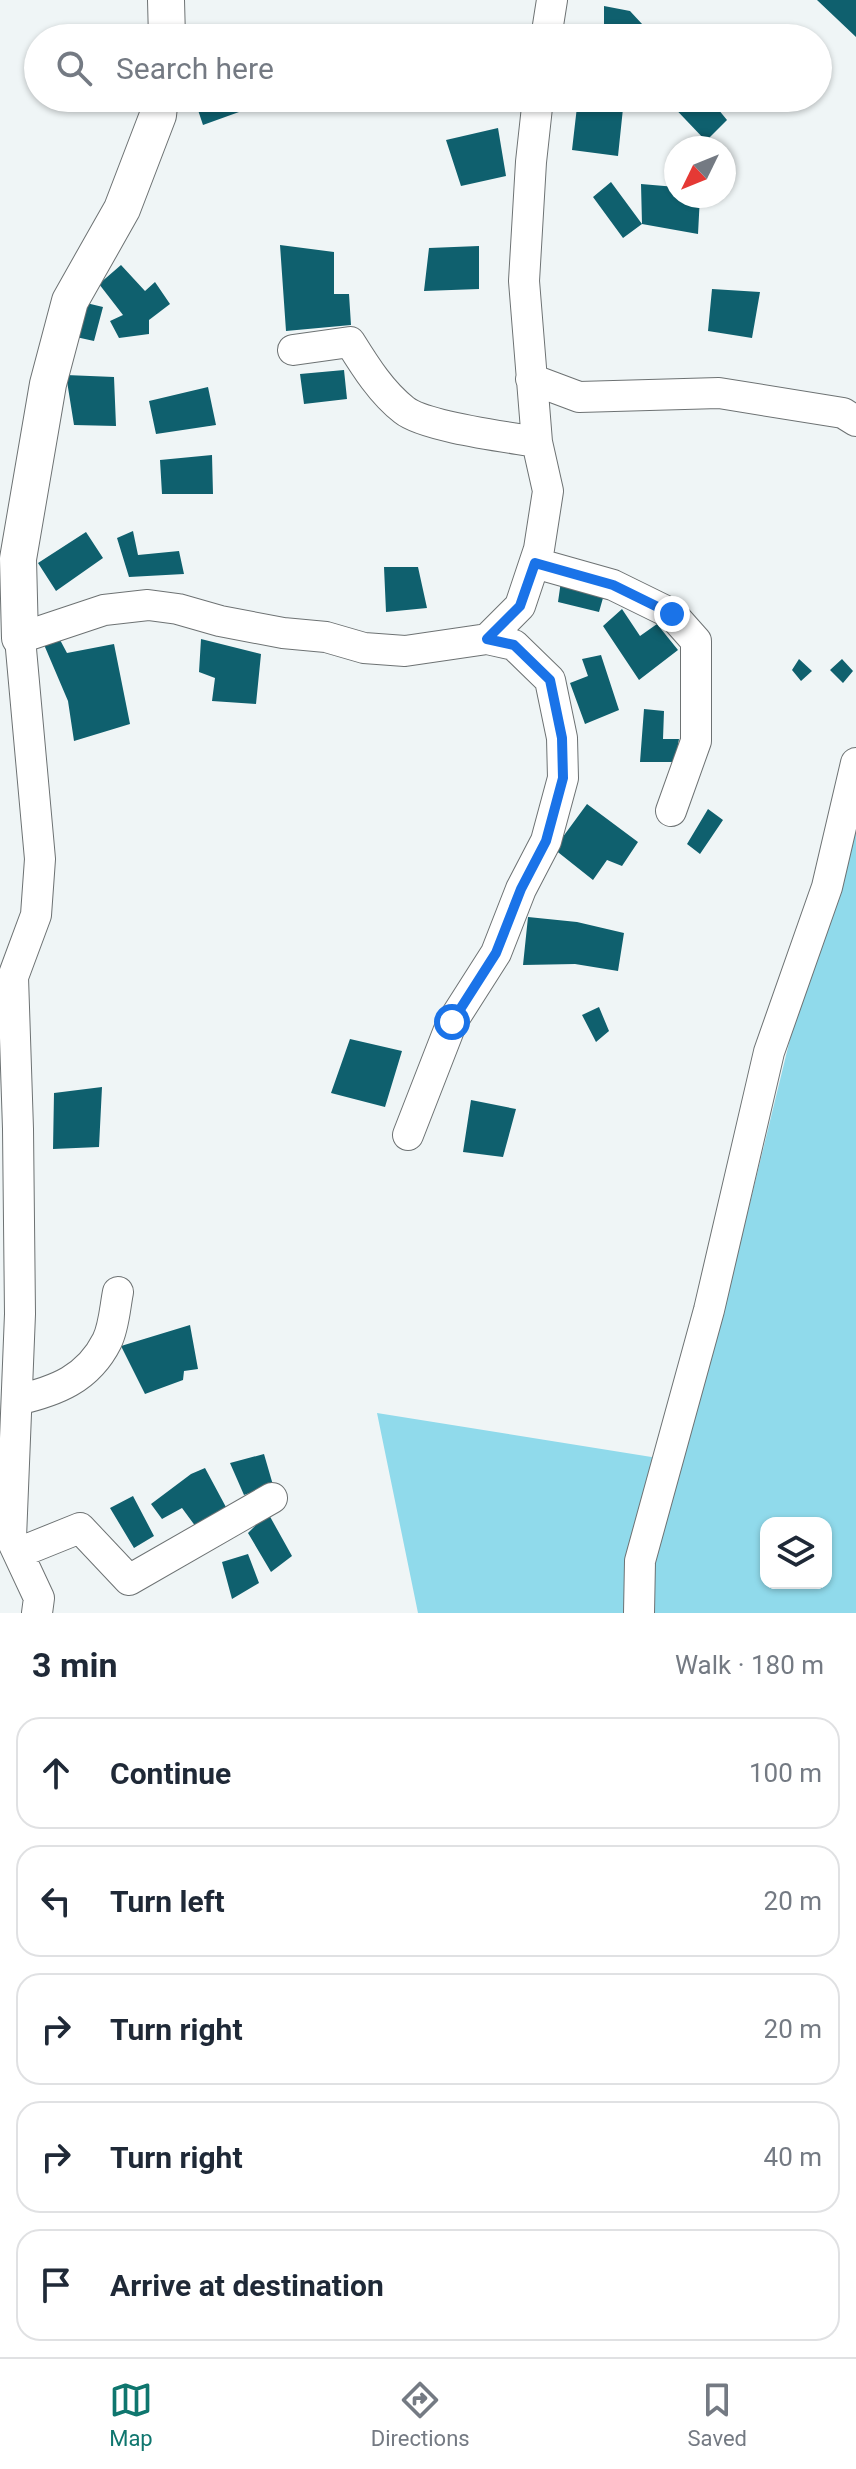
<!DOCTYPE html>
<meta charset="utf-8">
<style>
:root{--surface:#fff;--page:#f6f6f7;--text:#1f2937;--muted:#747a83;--line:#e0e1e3;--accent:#0f766e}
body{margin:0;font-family:Roboto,sans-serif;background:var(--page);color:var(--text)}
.controls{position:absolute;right:24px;bottom:24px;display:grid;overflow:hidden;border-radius:16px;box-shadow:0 2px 6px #0004}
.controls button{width:72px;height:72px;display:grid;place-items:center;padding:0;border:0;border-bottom:2px solid var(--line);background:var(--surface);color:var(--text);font:40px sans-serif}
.compass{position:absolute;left:664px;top:136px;width:72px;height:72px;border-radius:50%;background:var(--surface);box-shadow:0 2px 6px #0004;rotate:227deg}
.stop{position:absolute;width:24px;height:24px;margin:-18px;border:6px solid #1a73e8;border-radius:50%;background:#fff}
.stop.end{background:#1a73e8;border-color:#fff;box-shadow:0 2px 8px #0008}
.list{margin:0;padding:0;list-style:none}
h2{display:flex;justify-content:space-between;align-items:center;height:104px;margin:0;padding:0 32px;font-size:34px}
h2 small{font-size:26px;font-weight:400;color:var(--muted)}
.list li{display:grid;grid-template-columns:52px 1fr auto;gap:24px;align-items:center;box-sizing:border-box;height:112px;margin:0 16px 16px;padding:0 16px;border:2px solid var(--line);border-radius:24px}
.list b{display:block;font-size:30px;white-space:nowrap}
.list em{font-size:26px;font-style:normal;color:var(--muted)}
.icon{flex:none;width:44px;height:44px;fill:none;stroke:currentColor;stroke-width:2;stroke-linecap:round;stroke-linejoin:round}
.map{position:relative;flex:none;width:856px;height:1613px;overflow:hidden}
.search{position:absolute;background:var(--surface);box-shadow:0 2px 6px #0004;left:24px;right:24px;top:24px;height:88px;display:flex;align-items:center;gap:20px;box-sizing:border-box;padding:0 28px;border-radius:44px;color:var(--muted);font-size:30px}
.sheet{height:744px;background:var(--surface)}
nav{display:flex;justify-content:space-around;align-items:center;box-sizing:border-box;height:112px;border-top:2px solid var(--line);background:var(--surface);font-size:22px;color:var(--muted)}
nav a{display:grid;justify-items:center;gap:4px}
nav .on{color:var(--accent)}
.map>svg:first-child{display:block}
.green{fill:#90daeb;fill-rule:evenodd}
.building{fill:#0f606e}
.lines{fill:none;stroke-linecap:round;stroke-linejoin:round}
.minor-casing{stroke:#6d7273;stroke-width:32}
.tertiary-casing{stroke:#6d7273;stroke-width:38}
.minor{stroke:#fff;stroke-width:30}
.tertiary{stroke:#fff;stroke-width:36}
.route{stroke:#1a73e8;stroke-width:10}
</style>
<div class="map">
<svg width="856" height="1613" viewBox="0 0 856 1613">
<rect width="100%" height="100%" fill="#eff5f6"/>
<!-- green -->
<path class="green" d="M856,769V1613H418L377,1413L664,1459L727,1297ZM766,1523H826V1583H766Z"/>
<!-- building -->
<path class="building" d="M817,0H856V37Z
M604,6L630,11L655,38H604Z
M194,98H237L239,112L203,125Z
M471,98H504V99L475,108Z
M578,98L624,99L618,156L572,150Z
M665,98H709L727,120L706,141Z
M498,128L506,176L461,186L446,140Z
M611,182L642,224L623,238L593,197Z
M641,184L676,187V196H700L698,234L642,224Z
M280,245L334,252V294H349L351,325L286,331Z
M479,246V289L424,291L429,248Z
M121,265L145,291L155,282L170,304L149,320V334L119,338L110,321L123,315L99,284Z
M712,289L760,292L752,338L708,331Z
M78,301L103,307L94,341L67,335Z
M344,370L347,399L304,404L300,374Z
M66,375L114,377L116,426L74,425Z
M208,387L216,425L156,434L149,401Z
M212,455L213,494H162L160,460Z
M133,531L138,555L179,551L184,574L129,577L117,538Z
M86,532L103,558L56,591L38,563Z
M384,567H418L427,608L386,612Z
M561,581L605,591L599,612L558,602Z
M622,609L640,636L657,624L678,650L639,680L603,626Z
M59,638L67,653L114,644L130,724L74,741L68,701L42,640Z
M201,639L261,654L256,704L212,701L215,678L199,672Z
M601,655L619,710L585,724L570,683L588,676L582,659Z
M799,659L812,671L801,681L792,670Z
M842,659L853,671L843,683L830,670Z
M644,709L664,711L663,739H679L675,762H640Z
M587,804L638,842L622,866L607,860L593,880L554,849Z
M708,809L723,820L700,854L687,844Z
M528,917L577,922L624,933L618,971L575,964L523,965Z
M599,1007L609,1031L596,1042L582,1015Z
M350,1039L402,1051L385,1107L331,1093Z
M102,1087L99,1147L53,1149L54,1093Z
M471,1100L516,1109L503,1157L463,1152Z
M190,1325L198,1369L184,1371L183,1380L145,1394L121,1346Z
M264,1454L273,1485L244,1495L230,1463Z
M205,1468L227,1509L196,1527L182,1508L162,1519L151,1504L191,1474Z
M133,1496L154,1536L134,1548L110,1508Z
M268,1513L292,1556L271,1572L248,1533Z
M248,1554L259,1583L232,1599L222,1562Z"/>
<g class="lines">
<defs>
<path id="minor" d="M546,38L552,0
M293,350L350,342C365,366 381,392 404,410C425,427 508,437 537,442
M531,379L579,397L719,393L843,413L856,421
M535,563L613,585L672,614L696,641V741L671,811
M408,1135L452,1022L496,953L521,889L546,841L563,778L562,738L550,680L514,645L487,639
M17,1400C56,1391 88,1379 107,1341C114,1327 115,1307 118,1292
M18,1553L80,1528L129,1580L272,1498
M37,1613L39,1598L11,1538L20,1314L18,1129L13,977L36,915L40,859L20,638L104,610L148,605L178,609L220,621L283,633L326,637L364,648L405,651L487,639L520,606L539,549L548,491L537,442L524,281L531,162L538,98
M639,1613L640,1561L709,1310L769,1052L827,887L856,763"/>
<path id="tertiary" d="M166,0L167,38
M20,638L18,559L48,384L70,301L122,209L158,115L160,98"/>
</defs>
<!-- minor casing -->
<use href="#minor" class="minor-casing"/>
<!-- tertiary casing -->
<use href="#tertiary" class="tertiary-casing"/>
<!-- minor -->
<use href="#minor" class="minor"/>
<!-- tertiary -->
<use href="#tertiary" class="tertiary"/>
</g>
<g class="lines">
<!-- route -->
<path class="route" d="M452,1022L496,953L521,889L546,841L563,778L562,738L550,680L514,645L487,639L520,606L535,563L613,585L672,614"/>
</g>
</svg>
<div class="controls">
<button><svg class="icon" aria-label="layers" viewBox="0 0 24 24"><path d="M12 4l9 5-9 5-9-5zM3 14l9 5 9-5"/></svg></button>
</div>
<svg class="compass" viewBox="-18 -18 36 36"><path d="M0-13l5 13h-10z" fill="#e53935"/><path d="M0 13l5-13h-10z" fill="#747a83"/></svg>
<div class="stop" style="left:452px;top:1022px"></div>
<div class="stop end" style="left:672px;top:614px"></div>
<div class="search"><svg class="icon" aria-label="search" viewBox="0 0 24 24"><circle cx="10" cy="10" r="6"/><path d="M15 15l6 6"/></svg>Search here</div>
</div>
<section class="sheet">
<h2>3 min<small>Walk · 180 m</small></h2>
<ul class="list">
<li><svg class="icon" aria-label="ahead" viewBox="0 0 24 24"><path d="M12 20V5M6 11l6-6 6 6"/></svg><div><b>Continue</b></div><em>100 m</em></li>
<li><svg class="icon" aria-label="left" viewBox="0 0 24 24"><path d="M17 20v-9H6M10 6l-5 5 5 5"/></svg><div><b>Turn left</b></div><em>20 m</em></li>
<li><svg class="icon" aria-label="right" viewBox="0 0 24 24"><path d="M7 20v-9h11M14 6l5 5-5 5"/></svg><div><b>Turn right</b></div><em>20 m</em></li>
<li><svg class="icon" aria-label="right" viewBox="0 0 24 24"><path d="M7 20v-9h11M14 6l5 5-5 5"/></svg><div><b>Turn right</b></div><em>40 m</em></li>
<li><svg class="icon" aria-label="arrive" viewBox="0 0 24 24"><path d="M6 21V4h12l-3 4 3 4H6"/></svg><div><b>Arrive at destination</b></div></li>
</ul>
</section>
<nav>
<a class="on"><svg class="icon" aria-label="map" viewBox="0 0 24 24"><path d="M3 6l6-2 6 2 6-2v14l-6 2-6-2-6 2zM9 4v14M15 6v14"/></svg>Map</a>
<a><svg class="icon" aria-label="directions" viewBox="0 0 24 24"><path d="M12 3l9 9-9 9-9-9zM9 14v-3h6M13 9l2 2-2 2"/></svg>Directions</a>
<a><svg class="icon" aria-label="saved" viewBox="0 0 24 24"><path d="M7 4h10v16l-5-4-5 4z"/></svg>Saved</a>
</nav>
